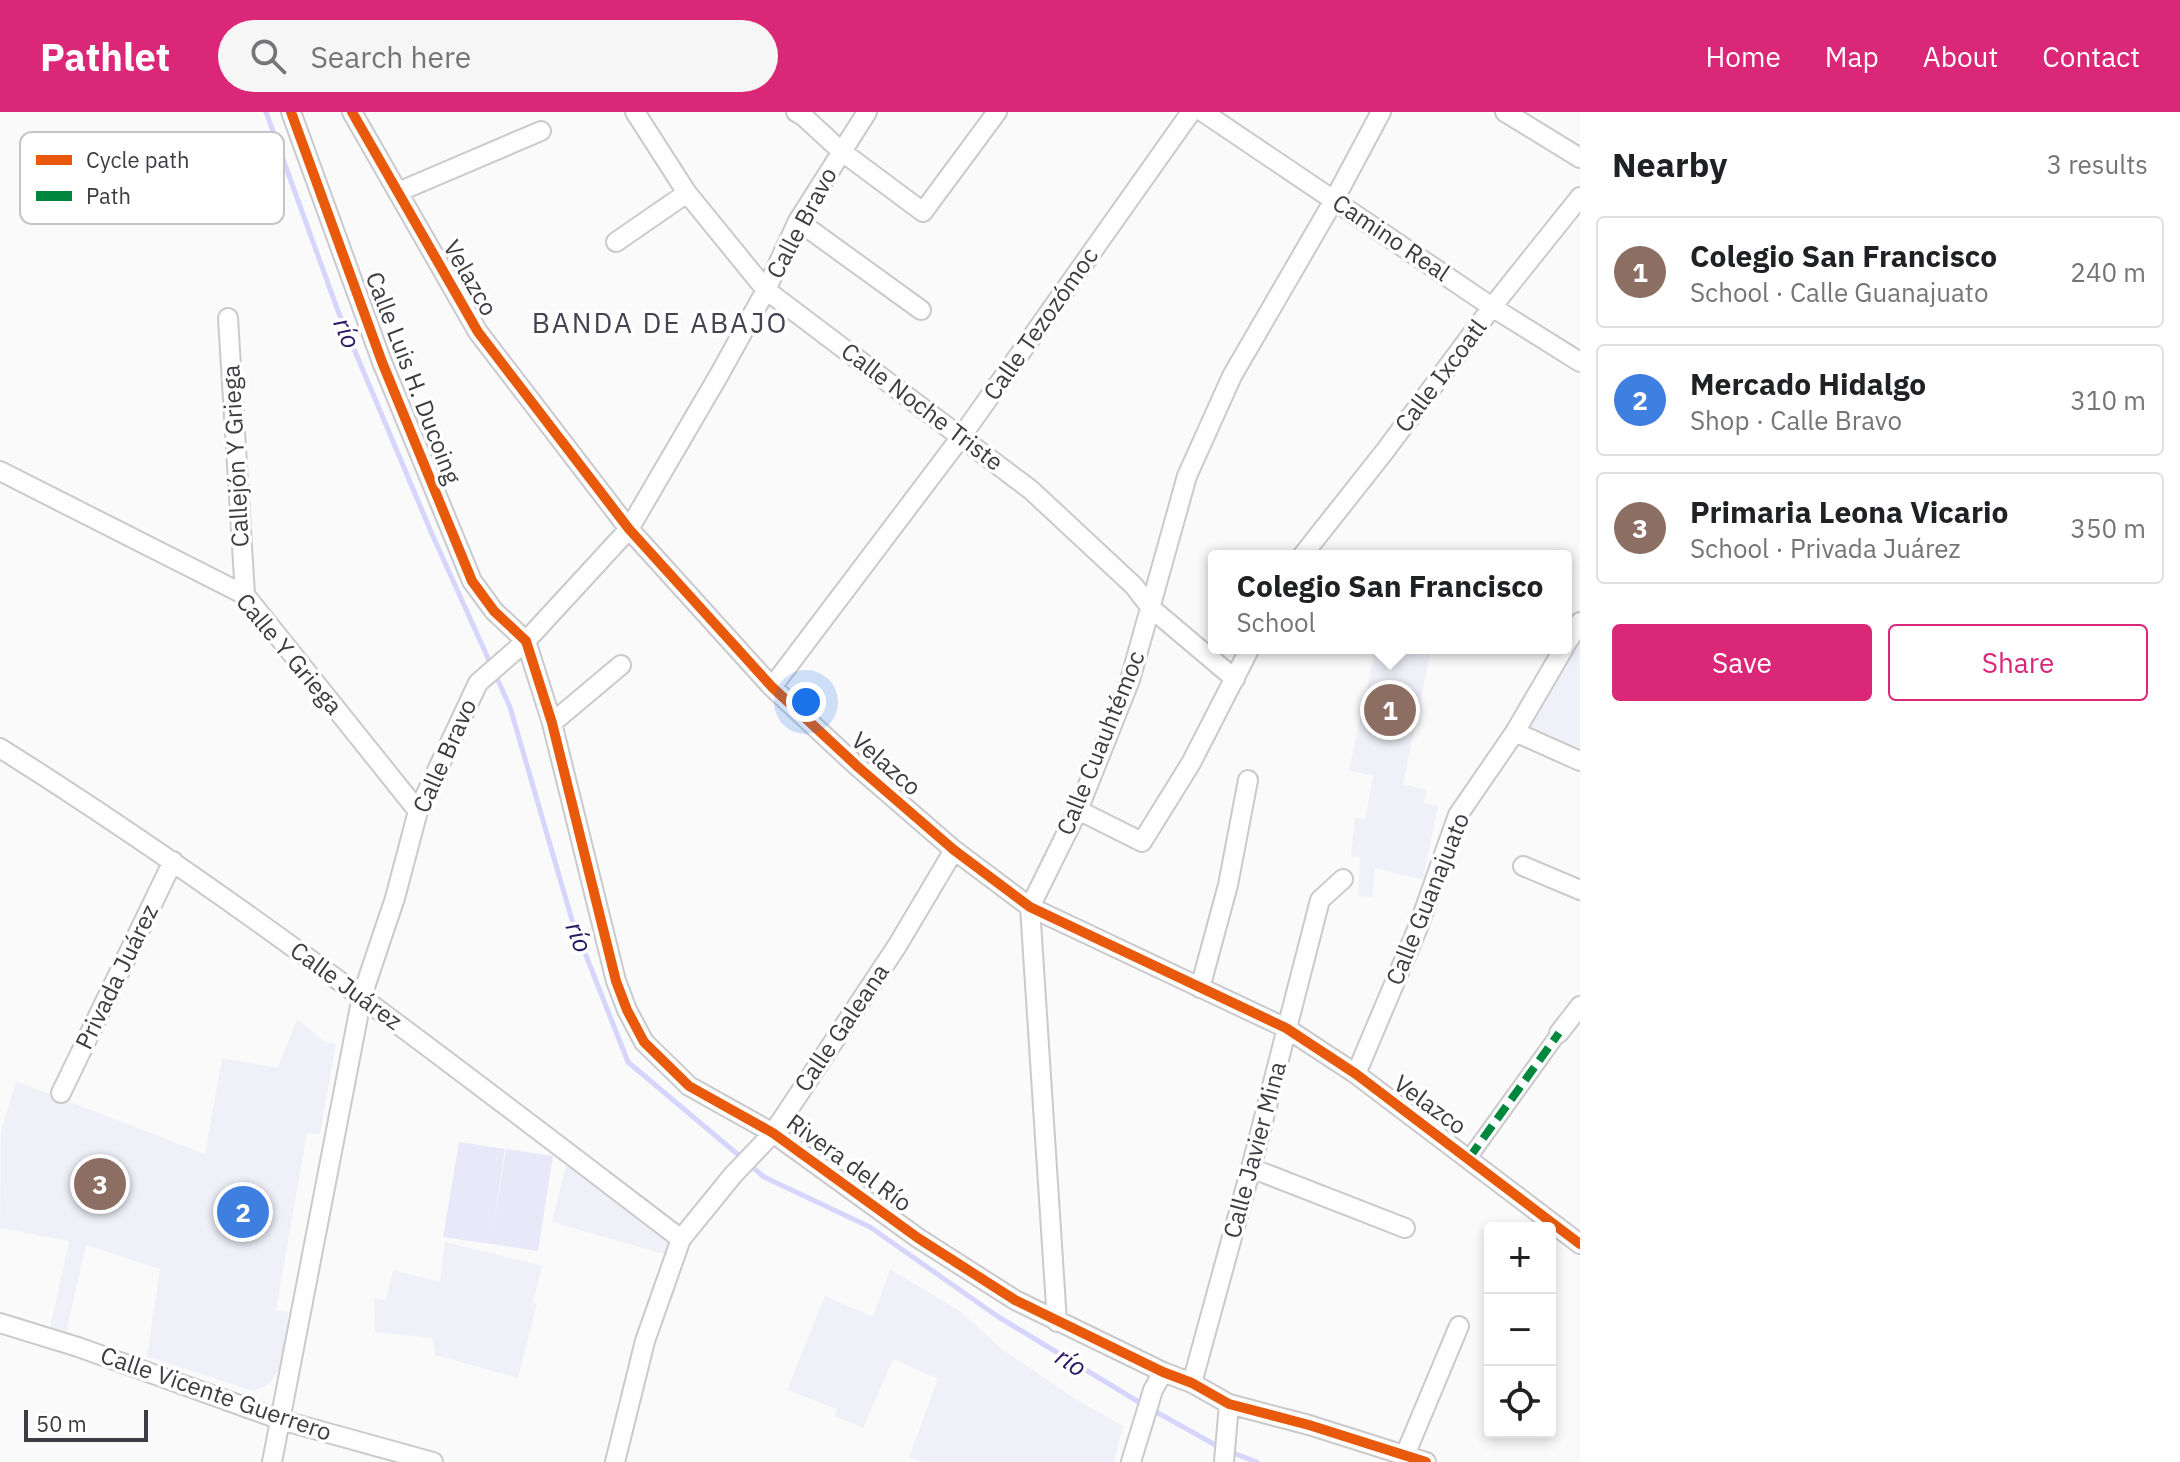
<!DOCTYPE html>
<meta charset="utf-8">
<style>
:root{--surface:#fff;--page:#f6f6f6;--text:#202124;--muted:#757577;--line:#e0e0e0;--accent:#db2777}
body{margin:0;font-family:"IBM Plex Sans",sans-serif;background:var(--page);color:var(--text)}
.controls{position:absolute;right:24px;bottom:24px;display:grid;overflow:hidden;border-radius:8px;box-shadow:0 4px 12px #0003}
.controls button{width:72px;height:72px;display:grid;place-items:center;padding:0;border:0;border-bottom:2px solid var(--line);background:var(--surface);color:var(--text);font:40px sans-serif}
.scale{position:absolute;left:24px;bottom:20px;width:124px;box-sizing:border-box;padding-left:8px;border:4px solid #3c3c42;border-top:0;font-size:22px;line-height:28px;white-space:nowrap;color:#3c3c42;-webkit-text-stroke:6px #fff;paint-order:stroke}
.you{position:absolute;left:806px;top:590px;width:28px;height:28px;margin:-20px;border:6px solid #fff;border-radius:50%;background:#1a73e8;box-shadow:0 0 0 12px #1a73e833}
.badge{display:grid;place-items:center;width:52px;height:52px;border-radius:50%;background:var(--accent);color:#fff;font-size:26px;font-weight:700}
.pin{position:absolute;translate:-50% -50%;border:4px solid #fff;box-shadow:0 2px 8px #0006}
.popup{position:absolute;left:1208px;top:438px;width:364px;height:104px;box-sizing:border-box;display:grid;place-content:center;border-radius:8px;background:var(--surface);filter:drop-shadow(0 2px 6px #0005);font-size:26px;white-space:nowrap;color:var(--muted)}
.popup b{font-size:30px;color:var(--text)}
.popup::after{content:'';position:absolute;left:50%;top:100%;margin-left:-16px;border:16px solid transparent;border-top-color:var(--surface)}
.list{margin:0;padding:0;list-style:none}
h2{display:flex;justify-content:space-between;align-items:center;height:104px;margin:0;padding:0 32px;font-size:34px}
h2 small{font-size:26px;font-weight:400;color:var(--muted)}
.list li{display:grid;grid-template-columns:52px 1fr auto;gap:24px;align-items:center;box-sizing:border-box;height:112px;margin:0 16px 16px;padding:0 16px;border:2px solid var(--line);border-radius:8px}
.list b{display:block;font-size:30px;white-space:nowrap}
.list p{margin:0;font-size:26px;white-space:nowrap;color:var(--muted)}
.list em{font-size:26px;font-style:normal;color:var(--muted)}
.actions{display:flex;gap:16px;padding:24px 32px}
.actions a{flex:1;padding:18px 0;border:2px solid var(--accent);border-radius:8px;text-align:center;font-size:28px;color:var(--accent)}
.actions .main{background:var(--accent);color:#fff}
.icon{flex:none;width:44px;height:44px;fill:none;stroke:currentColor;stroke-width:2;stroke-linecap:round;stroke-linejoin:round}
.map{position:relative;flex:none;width:1580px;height:1350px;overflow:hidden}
header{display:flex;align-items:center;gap:48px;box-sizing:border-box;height:112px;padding:0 40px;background:var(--accent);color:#fff}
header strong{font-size:38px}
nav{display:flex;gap:44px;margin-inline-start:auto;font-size:28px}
.search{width:560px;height:72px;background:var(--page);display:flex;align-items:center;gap:20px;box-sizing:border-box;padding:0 28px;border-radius:44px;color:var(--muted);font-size:30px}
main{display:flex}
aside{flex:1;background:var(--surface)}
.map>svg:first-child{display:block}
.built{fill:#f0f0f9}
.green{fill:#e8e8f9}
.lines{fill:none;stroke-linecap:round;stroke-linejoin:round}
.stream{stroke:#d6d6fc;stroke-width:5}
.pedestrian-casing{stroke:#cacacd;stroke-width:18}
.minor-casing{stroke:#cacacd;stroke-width:22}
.pedestrian{stroke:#fefefe;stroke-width:14}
.minor{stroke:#fefefe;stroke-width:18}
.quiet{stroke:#00873e;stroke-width:8;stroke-dasharray:16 8;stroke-linecap:butt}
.cycleway-casing{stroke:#fff;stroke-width:15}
.cycleway{stroke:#e8590c;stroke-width:10}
.labels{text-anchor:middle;stroke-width:7;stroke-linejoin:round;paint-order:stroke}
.street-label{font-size:24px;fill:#3c3c42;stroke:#fff}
.water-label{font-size:26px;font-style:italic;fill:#291863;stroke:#fff}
.quarter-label{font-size:28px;letter-spacing:2px;fill:#444451;stroke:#fff}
.key{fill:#fff;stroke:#c4c4c6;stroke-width:2}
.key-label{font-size:22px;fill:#3c3c42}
</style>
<header>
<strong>Pathlet</strong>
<div class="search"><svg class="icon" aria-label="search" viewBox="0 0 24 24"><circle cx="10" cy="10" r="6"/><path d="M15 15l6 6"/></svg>Search here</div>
<nav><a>Home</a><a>Map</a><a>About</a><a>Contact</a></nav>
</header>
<main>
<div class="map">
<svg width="1580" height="1350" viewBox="0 0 1580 1350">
<rect width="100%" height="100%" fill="#fafafb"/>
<!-- built -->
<path class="built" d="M1580,529V639L1527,616Z
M1376,536H1428L1431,538L1403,672L1427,678L1424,691L1438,694L1423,768L1375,756L1372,785L1358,784L1360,745L1351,744L1355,706L1365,707L1373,664L1349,658Z
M297,907L325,930L336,932L320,1022L307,1021L276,1198L289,1200L283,1249L275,1264L267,1273L254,1279L147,1245L160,1157L86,1133L66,1221L50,1217L69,1129L0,1116L1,1019L16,969L205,1042L222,946L278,956Z
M568,1045L671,1123L664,1142L552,1110Z
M445,1130L542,1154L533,1191L537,1192L518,1266L435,1243L433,1226L375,1220L374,1186L386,1188L393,1158L440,1170Z
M890,1157L960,1199L1003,1238L1072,1285L1123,1314L1114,1350H923L909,1345L938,1267L893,1247L863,1316L835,1304L837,1297L787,1278L825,1184L873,1205Z"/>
<!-- green -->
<path class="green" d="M459,1030L505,1037L492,1124L506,1037L553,1044L538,1139L443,1125Z"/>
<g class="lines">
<!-- stream -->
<path class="stream" d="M266,0L338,199L432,422L510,595L572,808L628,950L742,1046
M749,1052L764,1065L870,1115L997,1204L1142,1292
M1151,1297L1219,1335
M1228,1339L1257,1350"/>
<defs>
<path id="pedestrian" d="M1469,1046L1559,921"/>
<path id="minor" d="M291,0L382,250L472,469L494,499L526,529L552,611L616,869L627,898L644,930L689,974L773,1021L918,1126L1015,1188L1163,1260L1192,1271L1229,1292L1309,1313L1426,1350
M352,0L478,220L629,417L772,575L858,655L954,738L1030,795L1286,916L1356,962L1580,1132
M635,0L687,81L766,178L1031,378L1134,474L1151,496L1235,567
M796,0L803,4L841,39L923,100L997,0
M1203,0L1492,195L1580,250
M1505,0L1580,46
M398,80L541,19
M798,109L921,198
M616,130L687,81
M228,206L245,483
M0,359L245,483L418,699
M1302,444L1385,339L1492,195L1580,85
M1566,532L1580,510
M772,575L961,325L1191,0
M552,611L621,553
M1515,620L1580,649
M0,636C237,785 458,957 681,1127
M1078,698L1142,730L1191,651L1250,536
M1523,754L1580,778
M1200,876L1228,773L1248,668
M1559,921L1580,894
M1356,962L1419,813L1458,703L1515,620L1564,536
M61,981L173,749
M1251,1056L1405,1116
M1057,1210L1030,795L1078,698L1130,568L1187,364L1232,264L1334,88L1381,0
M0,1211L78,1235L281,1308L433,1350
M1192,1271L1251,1056L1320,788L1343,767
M1405,1343L1459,1214
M272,1350L362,884L395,786L418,699L478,571L526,529L629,417L719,263L766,178L798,109L867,0
M615,1350L645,1229L681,1127L733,1063L773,1021L897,834L954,738
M1131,1350L1153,1278L1163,1260
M1224,1350L1229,1292"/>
</defs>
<!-- pedestrian casing -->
<use href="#pedestrian" class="pedestrian-casing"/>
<!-- minor casing -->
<use href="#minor" class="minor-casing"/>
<!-- pedestrian -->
<use href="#pedestrian" class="pedestrian"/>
<!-- minor -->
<use href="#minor" class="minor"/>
<!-- quiet -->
<path class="quiet" d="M1469,1046L1559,921"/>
<defs>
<path id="cycleway" d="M291,0L382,250L472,469L494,499L526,529L552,611L616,869L627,898L644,930L689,974L773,1021L918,1126L1015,1188L1163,1260L1192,1271L1229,1292L1309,1313L1426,1350
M352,0L478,220L629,417L772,575L858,655L954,738L1030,795L1286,916L1356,962L1580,1132"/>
</defs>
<!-- cycleway casing -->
<use href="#cycleway" class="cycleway-casing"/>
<!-- cycleway -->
<use href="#cycleway" class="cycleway"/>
</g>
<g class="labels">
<!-- street labels -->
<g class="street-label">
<text transform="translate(802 111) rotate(-62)" y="8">Calle Bravo</text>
<text transform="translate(1391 126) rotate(34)" y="8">Camino Real</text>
<text transform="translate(470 166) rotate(60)" y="8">Velazco</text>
<text transform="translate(1041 212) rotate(-55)" y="8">Calle Tezozómoc</text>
<text transform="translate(1441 264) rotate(-53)" y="8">Calle Ixcoatl</text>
<text transform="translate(413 266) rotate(69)" y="8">Calle Luis H. Ducoing</text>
<text transform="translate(922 295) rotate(37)" y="8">Calle Noche Triste</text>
<text transform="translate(236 344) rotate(-93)" y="8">Callejón Y Griega</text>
<text transform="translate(289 542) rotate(50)" y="8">Calle Y Griega</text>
<text transform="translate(1101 631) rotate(-68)" y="8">Calle Cuauhtémoc</text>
<text transform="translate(445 644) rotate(-66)" y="8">Calle Bravo</text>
<text transform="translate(886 652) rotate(41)" y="8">Velazco</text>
<text transform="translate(1428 787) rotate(-68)" y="8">Calle Guanajuato</text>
<text transform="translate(117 865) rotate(-64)" y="8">Privada Juárez</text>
<text transform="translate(346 874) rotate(36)" y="8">Calle Juárez</text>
<text transform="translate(842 916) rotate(-56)" y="8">Calle Galeana</text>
<text transform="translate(1430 993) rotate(36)" y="8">Velazco</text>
<text transform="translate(1255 1038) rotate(-75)" y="8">Calle Javier Mina</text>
<text transform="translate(849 1051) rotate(36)" y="8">Rivera del Río</text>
<text transform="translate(216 1282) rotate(19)" y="8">Calle Vicente Guerrero</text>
</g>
<!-- water labels -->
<g class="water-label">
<text transform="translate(347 221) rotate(67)" y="9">río</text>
<text transform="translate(579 825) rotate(69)" y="9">río</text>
<text transform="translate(1071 1250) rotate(32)" y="9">río</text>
</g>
<!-- quarter labels -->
<g class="quarter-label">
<text x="660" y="221">BANDA DE ABAJO</text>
</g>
</g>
<!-- legend -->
<rect x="20" y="20" width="264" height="92" rx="12" class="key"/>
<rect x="36" y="43" width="36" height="10" fill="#e8590c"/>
<rect x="36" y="79" width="36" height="10" fill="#00873e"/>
<g class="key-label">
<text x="86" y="56">Cycle path</text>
<text x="86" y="92">Path</text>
</g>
</svg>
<div class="controls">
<button>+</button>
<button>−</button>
<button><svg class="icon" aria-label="locate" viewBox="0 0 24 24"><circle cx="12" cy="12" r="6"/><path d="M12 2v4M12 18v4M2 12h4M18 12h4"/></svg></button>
</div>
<div class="scale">50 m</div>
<div class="you"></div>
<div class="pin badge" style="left:1390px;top:598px;background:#8d6e63">1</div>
<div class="popup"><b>Colegio San Francisco</b>School</div>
<div class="pin badge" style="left:243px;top:1100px;background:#3f7fe0">2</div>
<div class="pin badge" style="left:100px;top:1072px;background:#8d6e63">3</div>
</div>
<aside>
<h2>Nearby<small>3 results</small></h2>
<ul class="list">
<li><span class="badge" style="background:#8d6e63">1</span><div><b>Colegio San Francisco</b><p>School · Calle Guanajuato</p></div><em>240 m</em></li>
<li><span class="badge" style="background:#3f7fe0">2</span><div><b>Mercado Hidalgo</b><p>Shop · Calle Bravo</p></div><em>310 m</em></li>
<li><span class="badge" style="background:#8d6e63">3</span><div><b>Primaria Leona Vicario</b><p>School · Privada Juárez</p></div><em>350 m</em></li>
</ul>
<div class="actions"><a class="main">Save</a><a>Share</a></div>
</aside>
</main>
